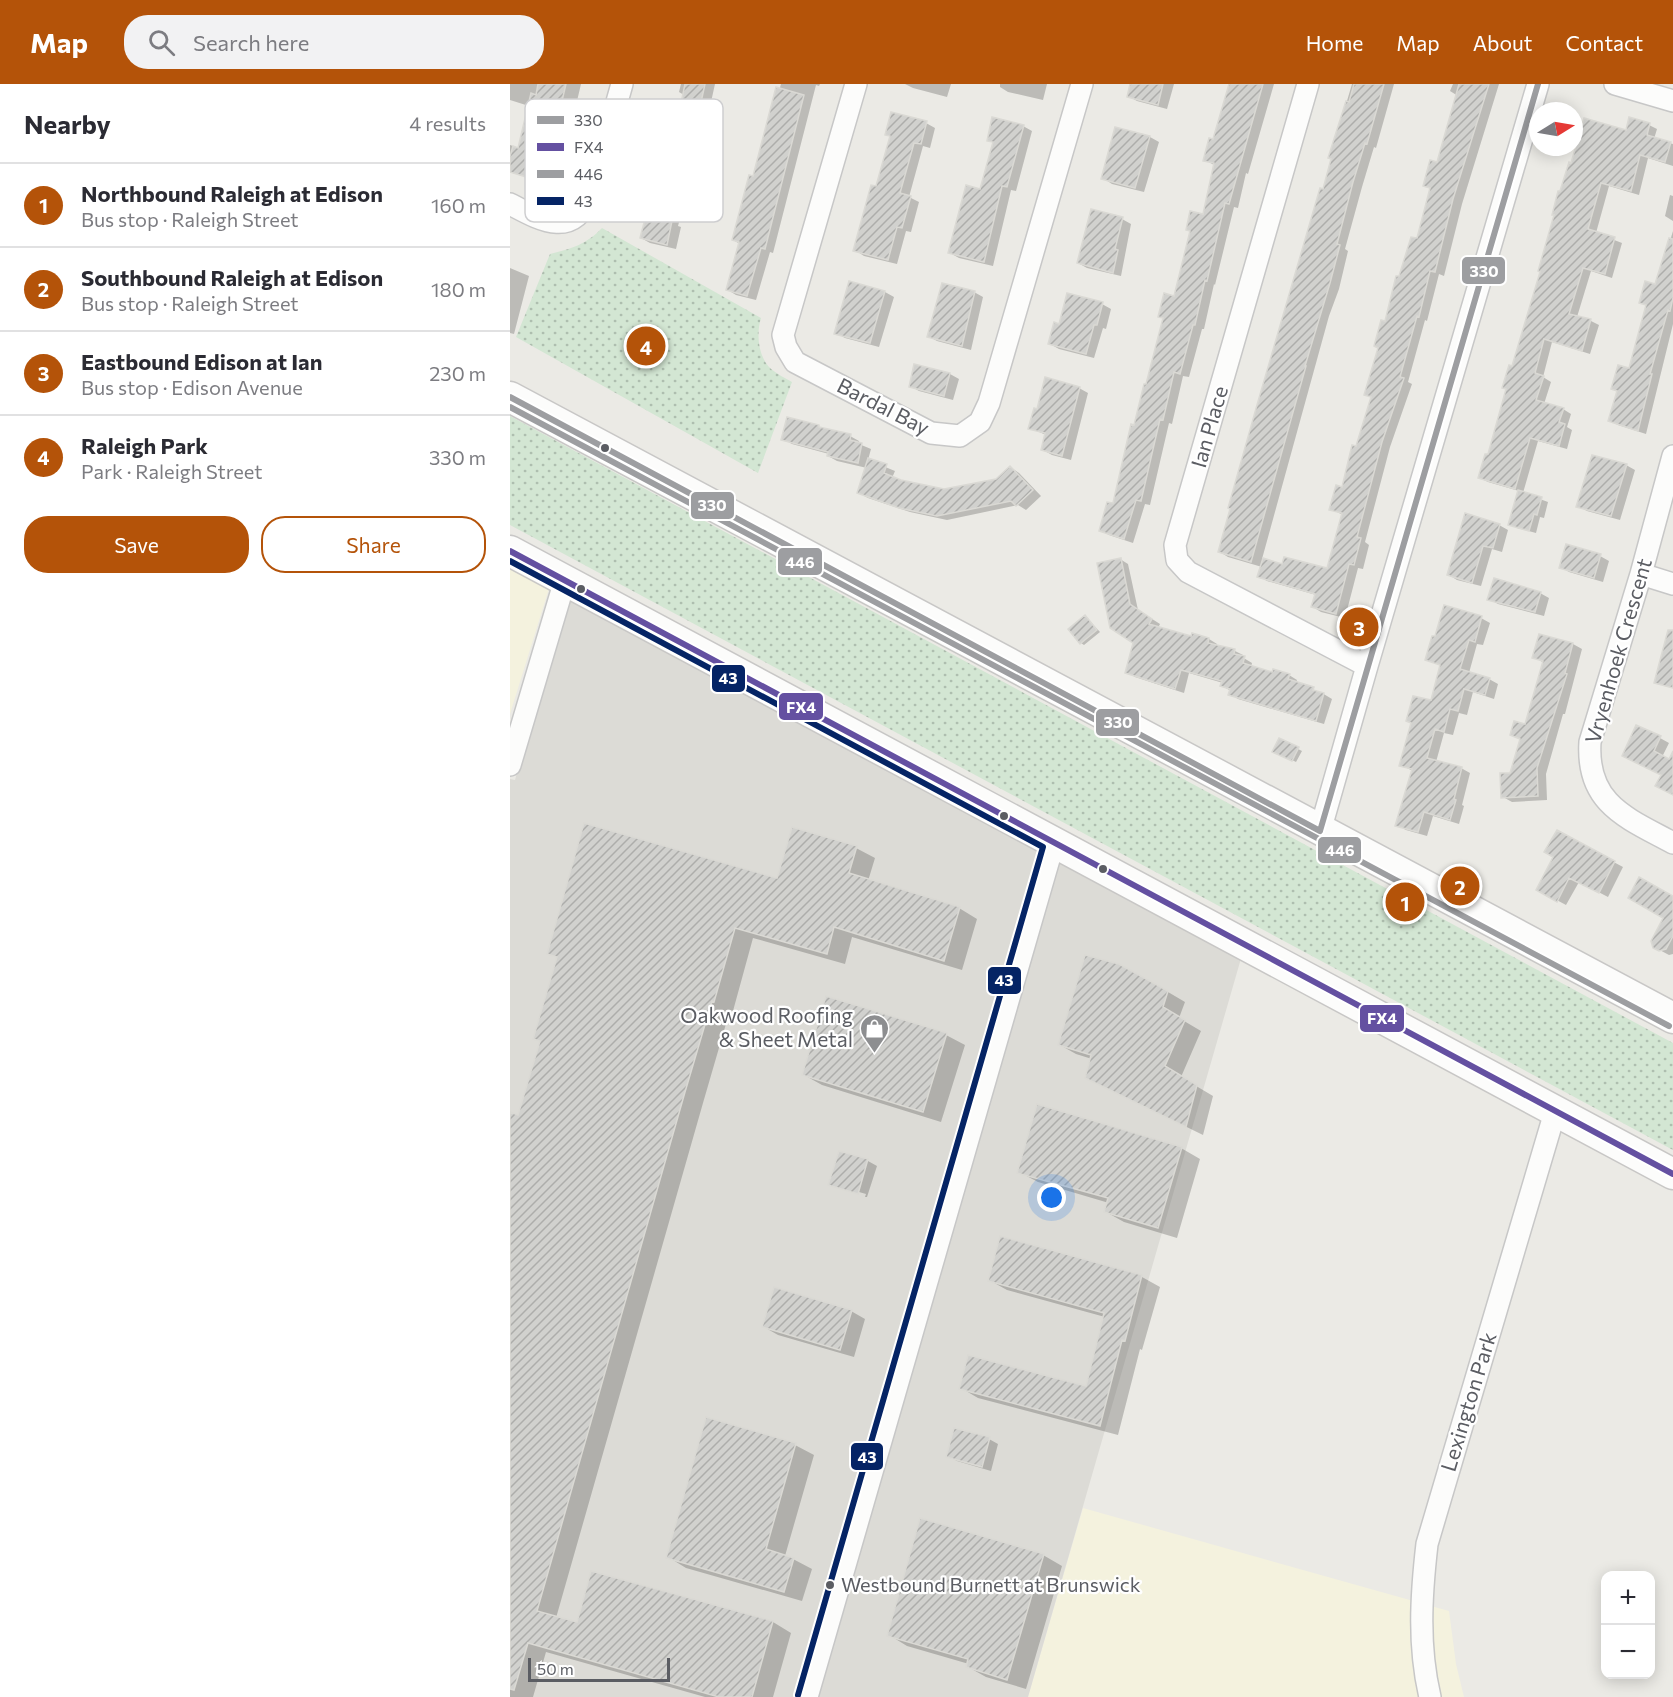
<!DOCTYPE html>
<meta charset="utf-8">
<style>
:root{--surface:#fff;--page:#f2f2f3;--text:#2b2b33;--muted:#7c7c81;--line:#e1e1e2;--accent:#b45309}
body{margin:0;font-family:Commissioner,sans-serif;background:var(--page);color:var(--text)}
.controls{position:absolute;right:18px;bottom:18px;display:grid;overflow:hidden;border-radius:12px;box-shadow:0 3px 15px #0003}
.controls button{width:54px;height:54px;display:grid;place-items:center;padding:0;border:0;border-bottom:2px solid var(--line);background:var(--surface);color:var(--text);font:30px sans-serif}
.compass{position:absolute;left:1019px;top:18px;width:54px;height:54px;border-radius:50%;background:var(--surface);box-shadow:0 3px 15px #0003;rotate:79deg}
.scale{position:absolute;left:18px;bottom:15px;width:142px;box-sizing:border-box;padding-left:6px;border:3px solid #5b5d63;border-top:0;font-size:16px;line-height:21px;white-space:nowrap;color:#5b5d63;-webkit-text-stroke:4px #fff;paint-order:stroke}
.you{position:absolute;left:542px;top:1114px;width:21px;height:21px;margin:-15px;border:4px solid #fff;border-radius:50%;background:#1a73e8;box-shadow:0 0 0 9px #1a73e833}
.badge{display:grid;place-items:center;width:39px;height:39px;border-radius:50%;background:var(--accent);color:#fff;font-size:20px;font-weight:700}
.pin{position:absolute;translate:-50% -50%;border:3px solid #fff;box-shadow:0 2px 6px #0006}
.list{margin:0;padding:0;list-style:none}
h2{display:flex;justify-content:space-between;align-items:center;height:78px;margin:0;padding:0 24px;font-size:26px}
h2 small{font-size:20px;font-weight:400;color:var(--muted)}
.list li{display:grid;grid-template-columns:39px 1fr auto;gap:18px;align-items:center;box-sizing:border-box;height:84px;padding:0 24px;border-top:2px solid var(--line)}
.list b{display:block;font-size:22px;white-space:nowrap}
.list p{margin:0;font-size:20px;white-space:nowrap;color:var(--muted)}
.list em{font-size:20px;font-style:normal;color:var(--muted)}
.actions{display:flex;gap:12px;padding:18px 24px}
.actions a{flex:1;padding:14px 0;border:2px solid var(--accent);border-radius:24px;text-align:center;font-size:21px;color:var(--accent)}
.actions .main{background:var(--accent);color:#fff}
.icon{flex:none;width:33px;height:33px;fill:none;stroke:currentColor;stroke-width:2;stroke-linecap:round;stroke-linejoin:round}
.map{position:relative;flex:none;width:1163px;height:1613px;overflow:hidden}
header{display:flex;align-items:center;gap:36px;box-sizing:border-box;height:84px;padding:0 30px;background:var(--accent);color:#fff}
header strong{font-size:28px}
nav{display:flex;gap:33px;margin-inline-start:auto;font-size:21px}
.search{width:420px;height:54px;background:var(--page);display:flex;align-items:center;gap:15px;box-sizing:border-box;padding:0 21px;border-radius:24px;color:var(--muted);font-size:22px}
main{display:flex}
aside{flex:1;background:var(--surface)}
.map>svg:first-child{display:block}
.commercial{fill:#f4f2de}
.industrial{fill:#dcdbd6}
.park{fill:url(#park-dots)}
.shadow{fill:#0003}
.building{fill:url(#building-hatch);stroke:#dad9d4;stroke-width:1.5}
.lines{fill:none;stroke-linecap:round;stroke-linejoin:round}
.street-casing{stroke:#c7c7c7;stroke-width:24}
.secondary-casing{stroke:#c8c7c6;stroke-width:33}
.street{stroke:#fcfcfb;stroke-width:21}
.secondary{stroke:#fcfcfb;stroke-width:30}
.bus-1-casing{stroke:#fff;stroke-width:10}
.bus-2-casing{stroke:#fff;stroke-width:10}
.bus-3-casing{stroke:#fff;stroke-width:10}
.bus-4-casing{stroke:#fff;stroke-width:10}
.bus-1{stroke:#9d9ea1;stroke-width:6}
.bus-2{stroke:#6450a1;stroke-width:6}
.bus-3{stroke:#9d9ea1;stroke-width:6}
.bus-4{stroke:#052465;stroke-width:6}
.bus-dot{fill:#5b5d63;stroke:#fff;stroke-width:2}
.labels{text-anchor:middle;stroke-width:4.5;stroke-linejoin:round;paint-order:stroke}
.bus-label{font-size:20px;fill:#5b5d63;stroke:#fff;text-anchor:start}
.street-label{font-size:21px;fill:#5b5d63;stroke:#fff}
.poi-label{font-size:21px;fill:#5b5d63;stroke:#fff;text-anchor:end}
.key{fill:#fff;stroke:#ceced0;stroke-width:1.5}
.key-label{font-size:16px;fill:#5b5d63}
.line-badge{stroke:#fff;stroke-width:2}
.badge-label{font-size:16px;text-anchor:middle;font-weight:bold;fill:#fff}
</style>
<header>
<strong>Map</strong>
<div class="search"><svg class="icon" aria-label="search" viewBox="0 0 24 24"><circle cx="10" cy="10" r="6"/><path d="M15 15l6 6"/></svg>Search here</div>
<nav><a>Home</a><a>Map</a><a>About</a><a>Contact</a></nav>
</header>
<main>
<aside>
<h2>Nearby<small>4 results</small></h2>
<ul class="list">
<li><span class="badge">1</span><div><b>Northbound Raleigh at Edison</b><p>Bus stop · Raleigh Street</p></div><em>160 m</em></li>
<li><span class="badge">2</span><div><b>Southbound Raleigh at Edison</b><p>Bus stop · Raleigh Street</p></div><em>180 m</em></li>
<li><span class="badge">3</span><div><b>Eastbound Edison at Ian</b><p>Bus stop · Edison Avenue</p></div><em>230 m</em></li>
<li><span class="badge">4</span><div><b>Raleigh Park</b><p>Park · Raleigh Street</p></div><em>330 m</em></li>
</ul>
<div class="actions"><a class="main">Save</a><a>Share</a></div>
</aside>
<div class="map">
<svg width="1163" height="1613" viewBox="0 0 1163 1613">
<defs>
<pattern id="park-dots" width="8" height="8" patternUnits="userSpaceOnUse" patternTransform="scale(1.5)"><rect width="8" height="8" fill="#d3e6d3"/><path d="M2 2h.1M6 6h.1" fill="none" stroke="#aebeaf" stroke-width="1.8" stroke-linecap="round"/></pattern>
<pattern id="building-hatch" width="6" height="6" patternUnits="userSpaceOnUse" patternTransform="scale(1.5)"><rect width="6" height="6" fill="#d1d1ce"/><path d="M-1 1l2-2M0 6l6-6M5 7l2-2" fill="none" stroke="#adadab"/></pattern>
</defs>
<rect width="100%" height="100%" fill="#ebeae5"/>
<!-- commercial -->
<path class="commercial" d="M0,479L41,498L0,630Z
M573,1424L939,1527L946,1580L954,1613H518Z"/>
<!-- industrial -->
<path class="industrial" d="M59,510L732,871L518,1613H0V695L5,696Z"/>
<!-- park -->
<path class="park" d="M92,144L251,234C246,250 248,273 261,285C267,290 275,294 282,298L248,389L6,253L40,170C61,165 77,160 92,144Z
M0,332L1163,959V1066L0,441Z"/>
<!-- shadow -->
<path class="shadow" d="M0,0H71L67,17L62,15L50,63L49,62L38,100L0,88V61L9,64L19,22L0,16Z
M171,0H205L197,36L193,35L178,96L180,98L168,142L171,143L166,165L140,159L131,154L167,45L174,11L169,8Z
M271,0H310L309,2L306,1L263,169L260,168L246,216L226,211L218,206L230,160L223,156L244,94Z
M395,0H441L437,13L403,4Z
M490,0H537L533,16L498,8L490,3Z
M622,0H664L657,25L627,17L618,12Z
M721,0H764L738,90L736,89L728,124L724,123L705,201L704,200L694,245H692L679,293L673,292L662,340L659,339L640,421L635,420L623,459L599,451L590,446L604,421L637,302L694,131L704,81L695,76L704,57Z
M842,0H884L866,64L864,63L852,103L835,165L838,167L829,205L819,232L752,475L773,481L818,486L833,431L821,425L833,404L847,363L862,314L856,310L876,239L890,194L908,156L921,105L914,101L928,79L948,12L940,7L943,0H989L952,120L934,192L929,190L917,237L915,236L898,298L902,300L880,363L855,458L859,461L853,485L848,484L835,534L811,528L803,523L806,511L757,497L749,492L752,483L718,473L710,468L823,75L820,74Z
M416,39L425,44L420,64L413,62L399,113L409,118L401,148L396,147L387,180L354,172L345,166L367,104L381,53L377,50Z
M1139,41L1147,45L1144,55L1163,60V82L1138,74L1129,111L1099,102L1086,149L1112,159L1102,194L1081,187L1067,233L1081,237L1089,241L1080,270L1042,258L1033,293L1041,298L1034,320L1053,325L1061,330L1057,343L1062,346L1057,365L1028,357L1013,409L1038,418L1034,434L1030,433L1026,449L1007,444L1000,440L1009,407L978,398L970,394L979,372L1032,188L1117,48Z
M513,42L522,47L506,107L501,106L483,182L449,174L440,169L471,106L484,59L478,56Z
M606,45L640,53L649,58L634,108L602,100L593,94Z
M1160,111L1163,112V137L1155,132Z
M612,135L621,140L611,192L577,184L568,179Z
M1163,147V240L1136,350L1108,341L1100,337L1120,286Z
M0,184L19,192L4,250L0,249Z
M340,199L375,208L384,213L369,263L335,254L326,249Z
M464,208L473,213L461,266L427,257L418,252Z
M592,220L601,225L596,245L593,244L584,274L549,265L540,260L550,242Z
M440,290L449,295L443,316L409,307L400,302Z
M569,304L578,309L561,376L542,371L533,366L536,351L520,344L528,327Z
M309,343L316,346L340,352L349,357V360L361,365L358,376L385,387L382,394L434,407L486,396L500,383L509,389L531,412L516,426L508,421L437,436L400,428L358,414L349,409L357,384L327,377L318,372L319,370L282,360L273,355Z
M1116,381L1125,386L1110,436L1077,427L1068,422Z
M989,441L998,446L992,468L982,465L971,502L947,496L939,491Z
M1090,472L1099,477L1093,498L1059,488L1051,483Z
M610,475L618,480L628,526L650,540L648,544L682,554L683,551L699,555L707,560L706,562L725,567L733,571L732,573L742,579L741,583L763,590L779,591L787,596L786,599L812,609L822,615L814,640L728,615L720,610L721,607L712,602L713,599L679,589L674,609L625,593L617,588L625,558Z
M1030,509L1039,514L1034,532L988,520L979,515Z
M576,533L590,548L574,561L571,559Z
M971,534L980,539L973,561L967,560L959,589L979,595L988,600L984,615L963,608L957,631L949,629L943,651L934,649L926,678L951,684L960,689L952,721L954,722L949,740L923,732L917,752L896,746L887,741L903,687L891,681L922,618L932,582L916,576Z
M1030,552L1063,560L1072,565L1055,630H1053L1036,690L1037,716L1002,718L993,713L1011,656L1002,651L1016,642L1034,579L1024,573Z
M1150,654L1159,659L1152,673V691L1123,676Z
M770,656L792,667L786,678L764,667Z
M1047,748L1113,783L1098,813L1069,798L1056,821L1028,806L1045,772Z
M346,764L365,774L358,797L449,824L467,835L452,886L342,853L335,880L243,854L223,927L220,926L193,1019L46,1534L68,1540L82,1489L263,1538L281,1549L263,1613H195L36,1568L23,1613H0V1030L9,1032L31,958L25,955L48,874L38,869L268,796Z
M1163,813V870L1159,871L1144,863Z
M658,908L675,918L669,934L691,947L671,993L703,1012L693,1051L577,994L582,975L566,970L550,961Z
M436,951L455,961L431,1038L312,1001L294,991Z
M671,1064L690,1075L667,1154L614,1138L596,1128L599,1119L528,1098L509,1088Z
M330,1068L358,1077L367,1082L357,1113H355L356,1110L328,1102V1104L320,1100Z
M491,1154L632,1193L650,1203L632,1266L630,1265L608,1351L468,1314L451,1304H577L595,1233L497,1206L479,1196Z
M341,1227L355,1235L344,1273L268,1251L254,1243Z
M479,1355L488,1360L481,1387L447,1377L438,1372Z
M285,1361L304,1371L275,1472L283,1475L302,1485L292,1517L176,1484L158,1473Z
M533,1471L552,1482L516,1605L476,1593L458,1583L459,1580L397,1562L379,1551Z"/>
<!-- building -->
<path class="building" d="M28,0H56L42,59H40L29,97L0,88V72L3,62L8,64L21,9L26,11Z
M175,0H195L188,32L184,31L169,91H172L160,136L162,137L157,161L130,154L151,74L149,73L157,41L166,43Z
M620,0H653L648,21L617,13Z
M719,0H753L719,120L715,119L697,197L695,196L685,241H683L670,290L664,288L653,336L650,335L631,417L626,416L614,455L589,447L597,418L603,419L621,340L624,341L634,300H636L653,234L648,233L654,209L664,212L680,147L676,146L680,127L693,130L704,79L693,77L699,54L703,55Z
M844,0H874L857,60L855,59L843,98L827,160L830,161L820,199L795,282H796L741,478L708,468L720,425L718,424L747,321L810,104L813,105L821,75L818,74L836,17L839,18Z
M949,0H979L943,115L925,188L920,187L909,233L907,232L890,293L894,294L872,358L847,453L851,454L844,481L839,480L826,530L801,523L805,510L747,493L753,474L772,480L774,473L817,484L832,429L819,426L826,401L832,403L842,361L846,362L861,313L854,311L868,264L864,262L871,236L875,237L886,192H889L901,153L907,154L920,104L913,102L920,76L927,78Z
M266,3L294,11L255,165L251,164L237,212L216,206L229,158L222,156L239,91L243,92Z
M381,28L417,37L411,60L404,59L390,109L401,112L392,144L387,143L378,176L343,167L361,101L366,102L380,52L375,51Z
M482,33L514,41L497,103L492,102L474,178L438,169L456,101L470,105L483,58L477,57Z
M1119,33L1140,39L1137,51L1161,58L1155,78L1130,71L1121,107L1091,99L1078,145L1105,153L1095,190L1073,184L1059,230L1081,235L1072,267L1034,255L1025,289L1034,292L1026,316L1054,324L1049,338L1055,340L1049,362L1020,354L1005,405L968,394L975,370H978L996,305L992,304L999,281L1002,282L1030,188L1028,187L1044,131H1042L1048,107H1050L1059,78L1061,79L1074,34L1116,46Z
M605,43L640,52L625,104L591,95Z
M581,125L613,133L605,165L608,166L603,189L567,179Z
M1159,154L1163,155V214L1160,227L1158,226L1140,290H1142L1128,347L1098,337L1107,307L1101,305L1108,281L1119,284L1136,221L1129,219L1135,197L1145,200Z
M339,197L375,207L360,259L324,250Z
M432,199L465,207L452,262L417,253Z
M557,209L593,218L587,241H584L576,270L538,260L544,238L549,240Z
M404,280L440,289L434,312L399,303Z
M535,293L570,303L552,372L531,366L535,349L518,345L524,324L527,325Z
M277,333L309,341V343L341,350L340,356L352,359L348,379L317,372L318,368L271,356Z
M1082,371L1117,380L1101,432L1066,423Z
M358,374L377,380L374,389L391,396L434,405L486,395L500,382L523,406L506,422L501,417L427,432L389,424L347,409Z
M1008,406L1032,413L1027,431L1024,430L1019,447L998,441Z
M955,429L990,440L983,464L973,462L962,499L937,491Z
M1056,460L1091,470L1084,494L1049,484Z
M611,474L620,520L642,535L639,540L681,552L682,549L699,554L698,559L725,565L724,570L735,572L733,579L762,588L763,585L780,590L778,595L804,603L803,606L814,609L806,637L718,611L720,605L710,602L712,597L671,586L665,605L615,589L623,559L600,544L587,479Z
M984,494L1031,508L1025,528L977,516Z
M934,521L972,532L965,558L959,556L950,585L980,594L975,611L954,605L948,627L940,625L934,648L925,645L917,674L952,683L944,715L946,716L940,736L914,728L908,748L885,742L902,685L889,682L901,639L896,637L903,612L921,616L930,581L915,576L922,552H925Z
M575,531L587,546L570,560L558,545Z
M1158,546H1163V604L1144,599Z
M1029,550L1063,559L1055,589L1057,590L1027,684L1028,712L991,714L990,689H1000L1010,655L1000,651L1004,637L1015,640L1033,577L1022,574Z
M1126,641L1151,652L1144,667L1159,675L1163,667V711L1145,702L1151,691L1112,672Z
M769,654L789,663L782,677L762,668Z
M74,739L267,794L282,743L347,762L339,789L450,823L434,877L324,843L317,870L225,844L204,918L202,917L175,1008L27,1527L67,1538L81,1487L263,1537L242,1613H209L18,1559L4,1606L0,1605V1028L8,1031L30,957L23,955L47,873L37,870Z
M1047,746L1105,777L1089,809L1059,794L1047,818L1026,806L1043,773L1034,768Z
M1129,793L1163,812V852L1156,865L1149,867L1143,864L1141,857L1153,834L1118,814Z
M575,871L609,880L658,907L653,923L675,936L655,982L687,1001L676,1043L575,994L581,971L548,961Z
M316,912L437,949L413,1028L292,991Z
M527,1020L672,1063L648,1144L594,1128L598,1114L507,1089Z
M329,1067L358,1075L348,1110L318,1101Z
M490,1152L632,1191L615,1257L612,1256L590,1342L449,1305L458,1271L576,1302L594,1229L478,1197Z
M264,1203L342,1226L330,1266L252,1243Z
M196,1333L286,1359L256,1465L284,1474L274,1508L156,1474Z
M444,1344L480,1353L472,1383L436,1373Z
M410,1434L534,1470L497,1596L456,1583L458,1575L377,1552Z"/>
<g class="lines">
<defs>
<path id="street" d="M346,0L273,251L276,263L285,278L421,349L450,352L470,338L479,319L572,0
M798,0L665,461L667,476L678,488L857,582
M1105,0L1163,17
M0,120C32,137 63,155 81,110L112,0
M1163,372L1131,490L1080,658C1076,720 1117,734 1163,759
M1131,490L1163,500
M0,681L55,496
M810,747L857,582L1028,0
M297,1613L544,758
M920,1613C908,1562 911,1512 917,1460L1045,1028"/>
<path id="secondary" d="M0,313L1163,934
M0,467L1163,1090"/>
</defs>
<!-- street casing -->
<use href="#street" class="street-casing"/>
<!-- secondary casing -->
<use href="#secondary" class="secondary-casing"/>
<!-- street -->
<use href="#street" class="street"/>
<!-- secondary -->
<use href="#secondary" class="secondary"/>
<defs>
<path id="bus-1" d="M0,313L810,747
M810,747L1028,0"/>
<path id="bus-2" d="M0,467L1163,1090"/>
<path id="bus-3" d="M0,323L1159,942"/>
<path id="bus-4" d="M0,477L533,763L288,1611"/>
</defs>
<!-- bus-1 casing -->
<use href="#bus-1" class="bus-1-casing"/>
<!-- bus-2 casing -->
<use href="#bus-2" class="bus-2-casing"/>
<!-- bus-3 casing -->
<use href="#bus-3" class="bus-3-casing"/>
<!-- bus-4 casing -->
<use href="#bus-4" class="bus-4-casing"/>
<!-- bus-1 -->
<use href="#bus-1" class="bus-1"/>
<!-- bus-2 -->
<use href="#bus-2" class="bus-2"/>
<!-- bus-3 -->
<use href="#bus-3" class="bus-3"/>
<!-- bus-4 -->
<use href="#bus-4" class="bus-4"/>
</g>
<!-- icons -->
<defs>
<symbol id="shop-pin" viewBox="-11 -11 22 30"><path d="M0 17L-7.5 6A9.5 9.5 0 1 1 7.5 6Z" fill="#8d8e90" stroke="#fff"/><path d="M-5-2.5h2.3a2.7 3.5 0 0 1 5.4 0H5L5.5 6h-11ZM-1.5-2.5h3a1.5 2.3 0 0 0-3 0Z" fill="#fff"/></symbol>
</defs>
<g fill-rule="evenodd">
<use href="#shop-pin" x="348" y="928" width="33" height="45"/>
</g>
<!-- markers -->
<g class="bus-dot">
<circle cx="95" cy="364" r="5"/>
<circle cx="71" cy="505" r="5"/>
<circle cx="494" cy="732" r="5"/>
<circle cx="593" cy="785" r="5"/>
<circle cx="320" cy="1501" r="5"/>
</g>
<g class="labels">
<!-- bus labels -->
<g class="bus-label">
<text x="331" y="1508">Westbound Burnett at Brunswick</text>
</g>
<!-- street labels -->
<g class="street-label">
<text transform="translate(373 323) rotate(27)" y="7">Bardal Bay</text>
<text transform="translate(700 343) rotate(-74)" y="7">Ian Place</text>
<text transform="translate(1109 567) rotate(-74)" y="7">Vryenhoek Crescent</text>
<text transform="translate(959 1318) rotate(-73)" y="7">Lexington Park</text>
</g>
<!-- poi labels -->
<g class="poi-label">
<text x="343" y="939">Oakwood Roofing<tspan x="343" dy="24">&amp; Sheet Metal</tspan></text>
</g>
</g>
<!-- legend -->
<rect x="15" y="15" width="198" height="123" rx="9" class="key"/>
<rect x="27" y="32" width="27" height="8" fill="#9d9ea1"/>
<rect x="27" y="59" width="27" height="8" fill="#6450a1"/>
<rect x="27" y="86" width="27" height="8" fill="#9d9ea1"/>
<rect x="27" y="113" width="27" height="8" fill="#052465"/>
<g class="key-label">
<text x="64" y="42">330</text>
<text x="64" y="69">FX4</text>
<text x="64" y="96">446</text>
<text x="64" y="123">43</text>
</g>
<g class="line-badge">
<rect x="951" y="172" width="45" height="29" rx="6" fill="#9d9ea1"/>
<rect x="180" y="407" width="45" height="29" rx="6" fill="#9d9ea1"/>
<rect x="267" y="463" width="46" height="29" rx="6" fill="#9d9ea1"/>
<rect x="201" y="580" width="35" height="29" rx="6" fill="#052465"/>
<rect x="268" y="608" width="46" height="29" rx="6" fill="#6450a1"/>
<rect x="585" y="624" width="45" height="29" rx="6" fill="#9d9ea1"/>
<rect x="807" y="752" width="45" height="28" rx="6" fill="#9d9ea1"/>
<rect x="477" y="882" width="35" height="29" rx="6" fill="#052465"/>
<rect x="849" y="920" width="46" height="29" rx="6" fill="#6450a1"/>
<rect x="340" y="1358" width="34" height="29" rx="6" fill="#052465"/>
</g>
<g class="badge-label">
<text x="974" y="193">330</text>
<text x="202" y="427">330</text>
<text x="290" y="484">446</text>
<text x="218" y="600">43</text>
<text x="291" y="629">FX4</text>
<text x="608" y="644">330</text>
<text x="830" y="772">446</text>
<text x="494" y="902">43</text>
<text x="872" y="940">FX4</text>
<text x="357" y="1379">43</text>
</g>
</svg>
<div class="controls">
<button>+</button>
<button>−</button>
</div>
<svg class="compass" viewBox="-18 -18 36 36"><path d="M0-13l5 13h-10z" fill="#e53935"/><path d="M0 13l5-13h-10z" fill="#7c7c81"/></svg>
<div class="scale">50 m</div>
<div class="you"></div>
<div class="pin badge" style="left:895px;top:818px">1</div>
<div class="pin badge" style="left:950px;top:802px">2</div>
<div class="pin badge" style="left:849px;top:543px">3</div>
<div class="pin badge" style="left:136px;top:262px">4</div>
</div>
</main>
